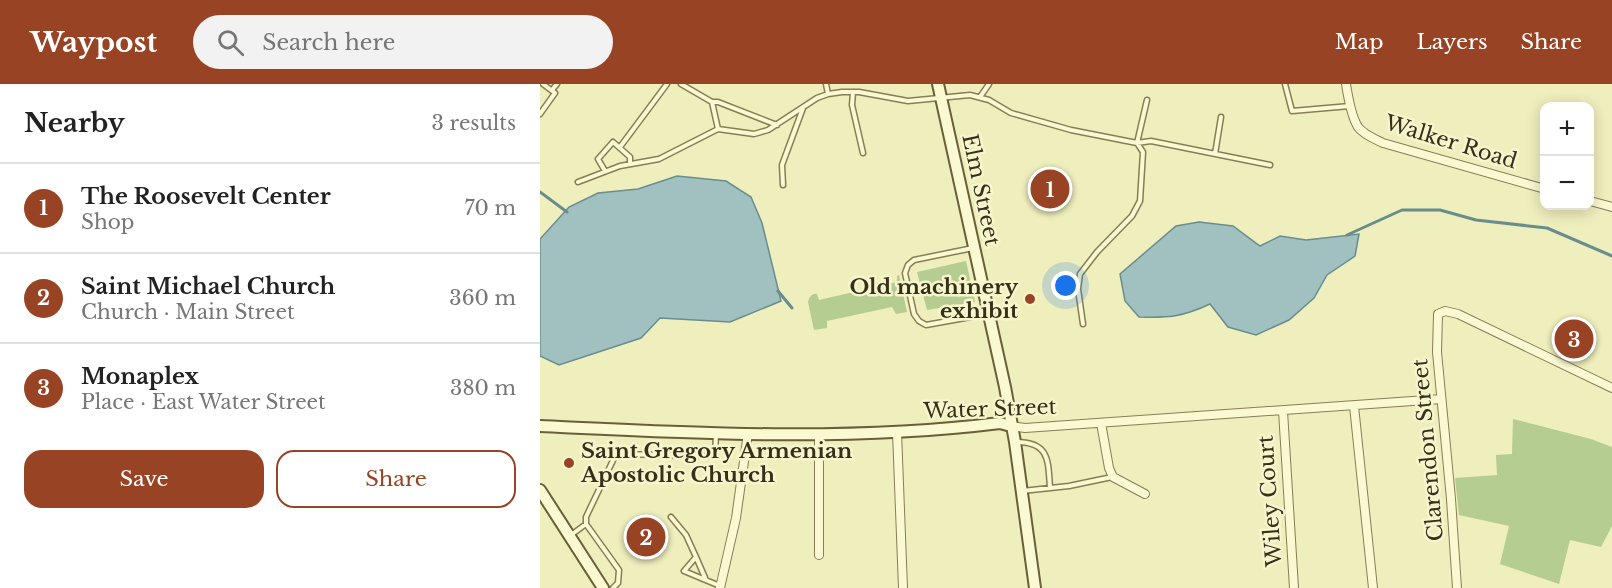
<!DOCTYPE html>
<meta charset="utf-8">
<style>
:root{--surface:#fff;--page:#f2f2f2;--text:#222;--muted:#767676;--line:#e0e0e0;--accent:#984424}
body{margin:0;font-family:"Libre Baskerville",serif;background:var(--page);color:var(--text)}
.controls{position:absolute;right:18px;top:18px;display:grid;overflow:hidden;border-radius:12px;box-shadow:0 3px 15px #0003}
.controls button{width:54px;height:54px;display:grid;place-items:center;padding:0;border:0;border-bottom:2px solid var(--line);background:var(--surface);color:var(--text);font:30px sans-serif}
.you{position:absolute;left:526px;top:202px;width:21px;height:21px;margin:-15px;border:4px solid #fff;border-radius:50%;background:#1a73e8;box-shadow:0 0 0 9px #1a73e833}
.badge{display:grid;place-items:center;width:39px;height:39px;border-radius:50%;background:var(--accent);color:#fff;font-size:20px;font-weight:700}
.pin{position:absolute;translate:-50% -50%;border:3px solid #fff;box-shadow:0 2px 6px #0006}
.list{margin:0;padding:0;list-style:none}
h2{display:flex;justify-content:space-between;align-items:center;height:78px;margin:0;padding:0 24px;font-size:26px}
h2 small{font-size:20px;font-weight:400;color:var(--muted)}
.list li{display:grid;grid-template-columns:39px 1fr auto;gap:18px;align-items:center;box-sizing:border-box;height:90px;padding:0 24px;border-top:2px solid var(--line)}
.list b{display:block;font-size:22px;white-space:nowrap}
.list p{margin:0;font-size:20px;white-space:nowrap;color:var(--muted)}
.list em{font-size:20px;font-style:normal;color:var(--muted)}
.actions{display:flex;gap:12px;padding:18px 24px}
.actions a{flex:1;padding:14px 0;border:2px solid var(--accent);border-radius:18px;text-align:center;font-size:21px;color:var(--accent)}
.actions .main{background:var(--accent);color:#fff}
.icon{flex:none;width:33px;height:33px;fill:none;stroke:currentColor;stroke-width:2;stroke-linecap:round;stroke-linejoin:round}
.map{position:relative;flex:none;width:1072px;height:504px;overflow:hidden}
header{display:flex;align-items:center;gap:36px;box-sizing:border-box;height:84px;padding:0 30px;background:var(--accent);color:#fff}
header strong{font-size:28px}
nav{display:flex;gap:33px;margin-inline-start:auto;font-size:21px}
.search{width:420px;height:54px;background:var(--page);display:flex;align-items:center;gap:15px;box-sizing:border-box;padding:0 21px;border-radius:33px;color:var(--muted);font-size:22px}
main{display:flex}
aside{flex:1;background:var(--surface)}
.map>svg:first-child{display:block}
.green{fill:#b5cd91}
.water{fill:#a1c0c0;stroke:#698d8e;stroke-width:1.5}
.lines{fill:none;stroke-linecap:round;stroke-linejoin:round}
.stream{stroke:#698d8e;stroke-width:3}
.lane-casing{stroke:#877e56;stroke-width:7}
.street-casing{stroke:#877e56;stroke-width:10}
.secondary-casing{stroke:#695f39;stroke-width:14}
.lane{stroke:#faf9d1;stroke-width:4}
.street{stroke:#faf9d1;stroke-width:8}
.secondary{stroke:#faf9d1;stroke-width:10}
.poi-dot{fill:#984424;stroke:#f6f6cd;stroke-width:2}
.labels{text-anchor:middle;stroke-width:5;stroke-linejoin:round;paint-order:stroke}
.street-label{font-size:21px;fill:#36301b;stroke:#f6f6cd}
.poi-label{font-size:21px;font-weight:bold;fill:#36301b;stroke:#f6f6cd;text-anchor:end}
</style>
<header>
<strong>Waypost</strong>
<div class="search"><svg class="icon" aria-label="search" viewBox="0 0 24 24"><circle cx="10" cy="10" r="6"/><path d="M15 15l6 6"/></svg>Search here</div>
<nav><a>Map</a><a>Layers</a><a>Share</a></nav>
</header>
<main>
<aside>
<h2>Nearby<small>3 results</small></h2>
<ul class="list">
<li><span class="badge">1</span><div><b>The Roosevelt Center</b><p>Shop</p></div><em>70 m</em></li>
<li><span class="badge">2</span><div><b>Saint Michael Church</b><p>Church · Main Street</p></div><em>360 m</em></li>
<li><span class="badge">3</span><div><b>Monaplex</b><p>Place · East Water Street</p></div><em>380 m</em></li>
</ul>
<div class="actions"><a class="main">Save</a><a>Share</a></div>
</aside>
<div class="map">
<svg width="1072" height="504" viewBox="0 0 1072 504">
<rect width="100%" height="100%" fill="#efeebd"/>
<!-- green -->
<path class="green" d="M426,177L435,218L387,226L377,188Z
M359,191L367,228L356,230L352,223L287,237V244L274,246L268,218C269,213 272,209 277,210L279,216L357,198V192Z
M973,335L1051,355L1072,363V442L1061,463L1030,456L1019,500L960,480L969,442L919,431L915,394L957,391L956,371L972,370Z"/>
<!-- water -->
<path class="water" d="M137,92L186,97L211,113L222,139L241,217L190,238L120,234L101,254L19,281L0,272V155L29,123L58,109L98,105Z
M659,138L693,142L720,162L740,152L766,156L819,150L815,172L787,191L774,214L749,236L716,251L688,243L670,220C642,233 629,234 599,233L585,217L580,190L636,142Z"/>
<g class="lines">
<!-- stream -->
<path class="stream" d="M0,108L27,128
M807,151L862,126H900L936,136L1007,144L1072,172
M238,207L252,224"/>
<defs>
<path id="lane" d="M141,0L172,18L178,45
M286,0L288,10
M745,0L752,27L810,22
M12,6L17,0
M313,8L312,21L323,69
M440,13L449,0
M172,18H178L237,41
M0,30L15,9L3,0
M80,63L127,0
M675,70L681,33
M65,87L58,75L73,58L90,73V80
M38,98L80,82L119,75L178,45L214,50L228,46L277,14L288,10L302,8H319L368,17L430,11L449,16L471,29L531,46L597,59L611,57L730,81
M243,101L242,81L263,24
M433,164L374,176L368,181L365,189L374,230L379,237L386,241L447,230
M543,240L538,205L540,190L557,168L592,132L600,117L603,68L597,59L607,16
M476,358C510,358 508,377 510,404
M482,407L529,402L572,393
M131,433L146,451L156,473
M46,440L79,486L78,499L73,504
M31,451L46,440V433L76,370L175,372L176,350
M166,496L156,473L144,487L180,502"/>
<path id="street" d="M806,0C808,13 811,32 818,43C824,51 835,55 843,59L1005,105
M1050,117L1072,123
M814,322L833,504
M743,327L754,504
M561,339L569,384L573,393L605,410
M471,342L485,344L901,315
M357,348L363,504
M279,351V471
M180,504L196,434L208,349
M917,504L911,415L897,268L898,230L905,227L918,230L1072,304"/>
<path id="secondary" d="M398,0L465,303L475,358L495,504
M0,342C153,349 307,358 460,339L471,342
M0,406L63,504"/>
</defs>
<!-- lane casing -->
<use href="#lane" class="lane-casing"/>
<!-- street casing -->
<use href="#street" class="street-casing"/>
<!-- secondary casing -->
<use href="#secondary" class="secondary-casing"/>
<!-- lane -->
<use href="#lane" class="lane"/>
<!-- street -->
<use href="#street" class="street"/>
<!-- secondary -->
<use href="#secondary" class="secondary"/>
</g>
<!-- markers -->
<g class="poi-dot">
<circle cx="490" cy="215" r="6"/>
<circle cx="29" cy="379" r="6"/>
</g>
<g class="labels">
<!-- street labels -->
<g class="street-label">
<text transform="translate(911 58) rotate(17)" y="7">Walker Road</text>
<text transform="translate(441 106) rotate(78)" y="7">Elm Street</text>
<text transform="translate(450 325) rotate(-2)" y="7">Water Street</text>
<text transform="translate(888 366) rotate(-95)" y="7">Clarendon Street</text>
<text transform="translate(730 417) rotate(-94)" y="7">Wiley Court</text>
</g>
<!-- poi labels -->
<g class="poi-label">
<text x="478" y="210">Old machinery<tspan x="478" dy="24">exhibit</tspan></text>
<text x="41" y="374" text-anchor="start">Saint Gregory Armenian<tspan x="41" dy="24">Apostolic Church</tspan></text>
</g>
</g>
</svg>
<div class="controls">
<button>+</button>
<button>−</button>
</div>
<div class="you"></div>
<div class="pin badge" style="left:510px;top:105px">1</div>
<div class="pin badge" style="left:106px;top:453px">2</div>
<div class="pin badge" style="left:1034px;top:255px">3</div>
</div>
</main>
